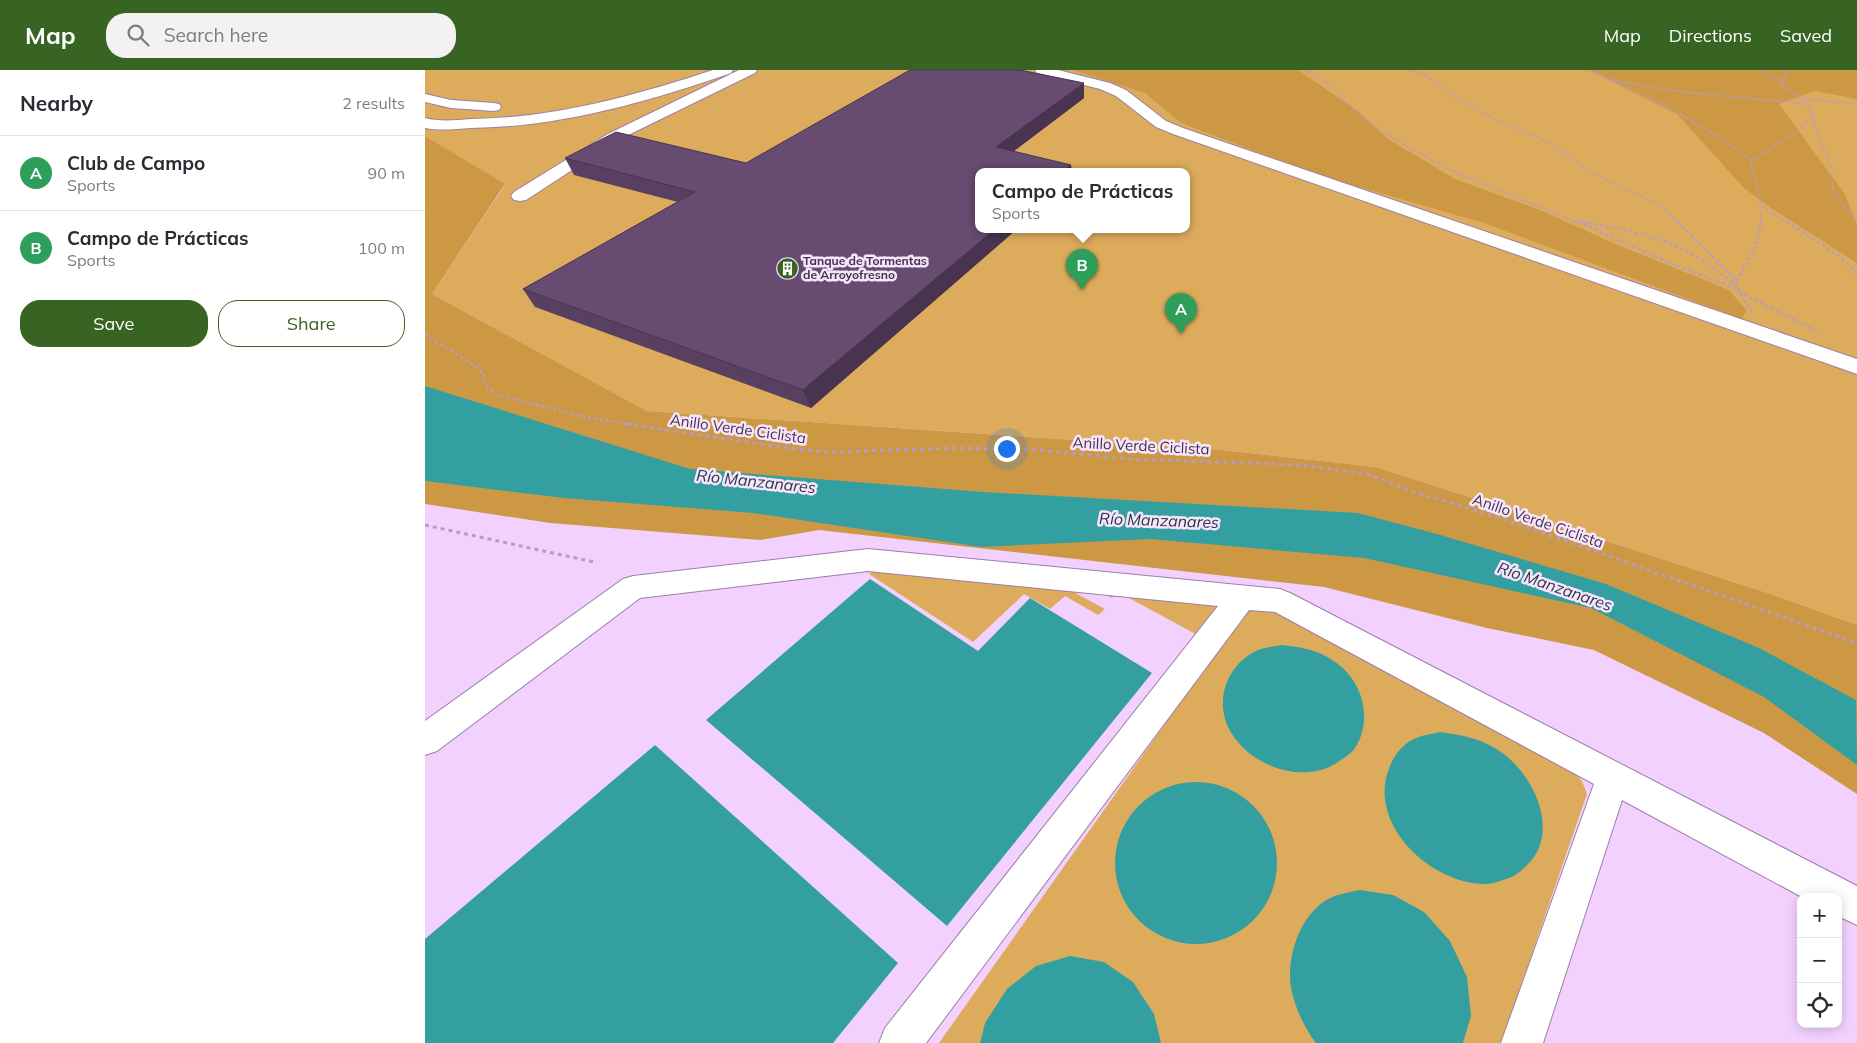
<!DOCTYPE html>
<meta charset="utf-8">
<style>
:root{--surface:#fff;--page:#f2f2f3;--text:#2b2b33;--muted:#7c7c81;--line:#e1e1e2;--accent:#376422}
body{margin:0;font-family:Mulish,sans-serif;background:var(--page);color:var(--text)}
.controls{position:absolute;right:15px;bottom:15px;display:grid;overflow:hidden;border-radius:10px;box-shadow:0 2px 12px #0003}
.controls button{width:45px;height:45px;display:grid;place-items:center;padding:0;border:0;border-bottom:1px solid var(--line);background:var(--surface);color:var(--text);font:25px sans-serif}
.you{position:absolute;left:581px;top:378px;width:18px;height:18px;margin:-12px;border:4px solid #fff;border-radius:50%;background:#1a73e8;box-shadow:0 0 0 8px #1a73e833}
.badge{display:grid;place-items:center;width:32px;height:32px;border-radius:50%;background:var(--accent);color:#fff;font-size:16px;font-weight:700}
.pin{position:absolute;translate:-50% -41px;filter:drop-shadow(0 1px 2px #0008)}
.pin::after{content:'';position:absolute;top:26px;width:18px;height:15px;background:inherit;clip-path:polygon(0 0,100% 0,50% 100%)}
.popup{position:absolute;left:550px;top:98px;width:215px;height:65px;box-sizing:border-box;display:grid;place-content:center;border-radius:10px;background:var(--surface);filter:drop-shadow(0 1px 4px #0005);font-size:16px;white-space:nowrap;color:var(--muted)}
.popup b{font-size:19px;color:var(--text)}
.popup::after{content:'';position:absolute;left:50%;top:100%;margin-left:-10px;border:10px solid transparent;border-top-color:var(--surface)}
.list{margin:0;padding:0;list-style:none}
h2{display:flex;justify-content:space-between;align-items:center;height:65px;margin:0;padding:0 20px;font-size:21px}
h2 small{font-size:16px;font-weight:400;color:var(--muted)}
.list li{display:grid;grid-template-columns:32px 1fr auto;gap:15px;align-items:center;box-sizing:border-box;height:75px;padding:0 20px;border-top:1px solid var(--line)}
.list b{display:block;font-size:19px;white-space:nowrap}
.list p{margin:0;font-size:16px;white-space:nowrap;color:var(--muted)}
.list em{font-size:16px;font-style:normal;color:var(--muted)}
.actions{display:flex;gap:10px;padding:15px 20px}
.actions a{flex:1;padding:11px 0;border:1px solid var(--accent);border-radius:20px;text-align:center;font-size:18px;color:var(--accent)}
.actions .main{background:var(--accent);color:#fff}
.icon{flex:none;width:28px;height:28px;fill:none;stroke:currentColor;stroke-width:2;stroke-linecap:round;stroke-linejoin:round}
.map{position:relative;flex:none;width:1432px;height:973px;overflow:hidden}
header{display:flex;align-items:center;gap:30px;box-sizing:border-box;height:70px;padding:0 25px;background:var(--accent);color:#fff}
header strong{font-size:24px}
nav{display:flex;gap:28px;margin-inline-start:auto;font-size:18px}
.search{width:350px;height:45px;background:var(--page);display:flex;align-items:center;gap:12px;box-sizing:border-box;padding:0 18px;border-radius:20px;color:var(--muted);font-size:19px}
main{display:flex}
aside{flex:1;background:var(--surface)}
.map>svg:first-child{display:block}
.green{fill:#ddab5c;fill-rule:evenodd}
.forest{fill:#cc9844}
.water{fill:#349fa1}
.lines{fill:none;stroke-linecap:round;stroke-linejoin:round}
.minor-casing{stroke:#9c7ea7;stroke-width:2}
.path-far2{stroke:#b79cc0;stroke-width:2;stroke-dasharray:2 2;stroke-linecap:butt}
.path-far1{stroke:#b79cc0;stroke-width:2.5;stroke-dasharray:3 3;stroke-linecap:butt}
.path{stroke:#b79cc0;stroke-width:3;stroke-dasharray:4 4;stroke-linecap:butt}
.minor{fill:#fff;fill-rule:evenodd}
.wall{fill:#594061}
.shaded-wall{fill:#48344f}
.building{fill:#674b71;stroke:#48344f}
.labels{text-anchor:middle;stroke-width:5;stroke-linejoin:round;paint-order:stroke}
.far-poi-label{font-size:12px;font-weight:bold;fill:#423546;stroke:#f8e4ff;text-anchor:start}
.street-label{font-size:15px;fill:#423546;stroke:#f8e4ff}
.water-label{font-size:16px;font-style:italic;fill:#223a3b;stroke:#f8e4ff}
</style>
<header>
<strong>Map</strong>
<div class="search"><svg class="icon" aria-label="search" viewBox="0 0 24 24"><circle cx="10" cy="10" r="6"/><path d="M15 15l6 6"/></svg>Search here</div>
<nav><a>Map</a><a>Directions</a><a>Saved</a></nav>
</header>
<main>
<aside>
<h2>Nearby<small>2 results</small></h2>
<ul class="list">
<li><span class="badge" style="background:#2e9e5b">A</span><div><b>Club de Campo</b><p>Sports</p></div><em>90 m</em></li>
<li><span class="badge" style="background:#2e9e5b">B</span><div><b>Campo de Prácticas</b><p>Sports</p></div><em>100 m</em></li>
</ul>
<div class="actions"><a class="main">Save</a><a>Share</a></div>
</aside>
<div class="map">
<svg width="1432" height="973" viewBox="0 0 1432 973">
<rect width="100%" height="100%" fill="#f2d1fe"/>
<!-- green -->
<path class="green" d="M0,0H1432V555L1346,524L951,397L797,380L222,341L7,224L80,115L0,66ZM553,101H761V159H553Z
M469,501L643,519L680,539L673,545L640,526L625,539L599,524L548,572L444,504L447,502Z
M684,519L787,531L793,536V543L776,567L693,522L687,528L678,523L677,520Z
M842,538L860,546L1143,695L1157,711L1162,724L1076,973H514L817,545L828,539Z"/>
<!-- forest -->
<path class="forest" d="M648,0H873L933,41L963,69L1030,109L1120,142L1188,173L1304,220L1321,240L1317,249L1059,153L896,106L756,53L720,23Z
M1164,0H1432V29L1389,21L1354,34L1419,123L1432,154V193L1346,138L1319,118L1252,44Z
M0,66L80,114L7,224L222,341L797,380L951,397L1346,524L1432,555V724L1339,663L1169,580L1062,558L899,517L394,460L335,470L125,453L0,434Z"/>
<!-- water -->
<path class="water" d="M0,316L265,399L559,422L933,443L1012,464L1181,514L1334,578L1431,630L1432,695L1339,627L1166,538L939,488L725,469L556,477L328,443L139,428L0,411Z
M445,509L553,581L605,528L727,603L522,856L281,650Z
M857,575C875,577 891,579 907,590C937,608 949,648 930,678C927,683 920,687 916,690C882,716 828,698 807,664C788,635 800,596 831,581C838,577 849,577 857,575Z
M1015,662C1036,665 1055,668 1073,680C1108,702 1137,762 1102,795C1096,801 1092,805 1084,808C1077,810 1069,814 1062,814C1006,815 940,753 965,696C969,685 978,674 989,669C997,665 1007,664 1015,662Z
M230,675L473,893L408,973H0V869Z
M690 793a81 81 0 1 1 162 0a81 81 0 1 1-162 0Z
M935,820L968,825L999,842L1025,871L1042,907L1046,946L1038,973H891C879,957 870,938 866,918C861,887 875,843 905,828C914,824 925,822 935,820Z
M645,886L679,892L708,912L729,944L736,973H555L560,953L582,919L611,896Z"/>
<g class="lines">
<defs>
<path id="minor" d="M288,0H308L306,3C222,32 135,57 46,58C31,59 15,61 0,58V48C15,52 31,50 46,49C129,48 209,26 288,0Z
M314,0H332L330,3L193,70L101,130L95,131L89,130L86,126L89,122L183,64Z
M610,0H633L685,13L701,20L741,51L758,58L1432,289V304L748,64L731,57L691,26L675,19L612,3Z
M0,24L26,30L69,33L74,34L76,37L74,40L69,41L26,38L0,32Z
M443,479L855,519L865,523L1432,816V855L1413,846V827H1377L1197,730L1118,973H1076L1169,714L850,542L824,540L501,973H454L460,958L793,536L443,501L215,528L12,681L0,685V651L198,509L208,506Z"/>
</defs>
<!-- minor casing -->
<use href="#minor" class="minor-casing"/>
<!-- path-far2 -->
<path class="path-far2" d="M880,0L906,15L932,43L960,63L1020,98L1156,154
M988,0L1002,6L1030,27L1070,49L1123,72L1165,102L1235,135L1254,154
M1166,0C1222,27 1278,52 1327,91
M1338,0L1357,13
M1185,10L1258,22L1383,34
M1380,29L1432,34
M1388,47C1392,72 1412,94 1407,120L1432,152
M1338,137L1364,154
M1155,152L1164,154
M1336,154L1335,129L1325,92L1374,60L1388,47C1384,29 1369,25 1356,14L1363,0"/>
<!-- path-far1 -->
<path class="path-far1" d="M1153,152L1240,191L1312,219
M1157,152C1194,158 1232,165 1265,183C1281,192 1295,203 1310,214
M1253,152L1311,210
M1362,152L1413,185L1432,204
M1314,222L1396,263
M1327,242L1310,214L1330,178L1336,152
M0,264L50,296L59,304V314L70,324L156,346L209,355"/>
<!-- path -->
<path class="path" d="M201,354L362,378L403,382L529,378L606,379L703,389L876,395L943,404L989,422L1069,446L1432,573
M0,455L169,492"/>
<!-- minor -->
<use href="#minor" class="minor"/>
</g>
<!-- wall -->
<path class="wall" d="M659,28L589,81L553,159H592L386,338L110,237L98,219L253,132L149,105L140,88L321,93Z"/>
<!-- shaded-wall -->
<path class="shaded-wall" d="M659,13V28L573,93L571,77Z
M646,95L647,101H638Z
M570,159H592L386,338L378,320Z"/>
<!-- building -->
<path class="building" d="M485,0H595L659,13L571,77L646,95L638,101H553V159H570L378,320L98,219L270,122L140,88L191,62L321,93Z"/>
<!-- icons -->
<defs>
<symbol id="building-disc" viewBox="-11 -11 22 22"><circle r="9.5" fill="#376422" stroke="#f8e4ff"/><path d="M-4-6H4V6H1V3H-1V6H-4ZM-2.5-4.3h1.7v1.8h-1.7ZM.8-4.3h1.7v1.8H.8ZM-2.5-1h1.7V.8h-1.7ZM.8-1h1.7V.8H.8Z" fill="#fff"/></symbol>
</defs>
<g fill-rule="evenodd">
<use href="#building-disc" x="350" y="186" width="25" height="25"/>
</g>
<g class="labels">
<!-- far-poi labels -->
<g class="far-poi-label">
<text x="378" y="195">Tanque de Tormentas<tspan x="378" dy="14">de Arroyofresno</tspan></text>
</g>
<!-- street labels -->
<g class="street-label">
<text transform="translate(313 359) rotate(8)" y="5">Anillo Verde Ciclista</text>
<text transform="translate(716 376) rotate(3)" y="5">Anillo Verde Ciclista</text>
<text transform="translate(1113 451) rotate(19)" y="5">Anillo Verde Ciclista</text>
</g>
<!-- water labels -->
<g class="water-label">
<text transform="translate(331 411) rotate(6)" y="6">Río Manzanares</text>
<text transform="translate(734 450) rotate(2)" y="6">Río Manzanares</text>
<text transform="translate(1130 516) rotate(19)" y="6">Río Manzanares</text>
</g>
</g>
</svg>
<div class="controls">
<button>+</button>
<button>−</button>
<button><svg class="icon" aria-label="locate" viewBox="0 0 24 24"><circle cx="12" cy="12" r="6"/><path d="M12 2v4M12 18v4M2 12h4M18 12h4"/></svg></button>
</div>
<div class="you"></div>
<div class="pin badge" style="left:756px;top:264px;background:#2e9e5b">A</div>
<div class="pin badge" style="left:657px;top:220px;background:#2e9e5b">B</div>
<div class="popup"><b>Campo de Prácticas</b>Sports</div>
</div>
</main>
